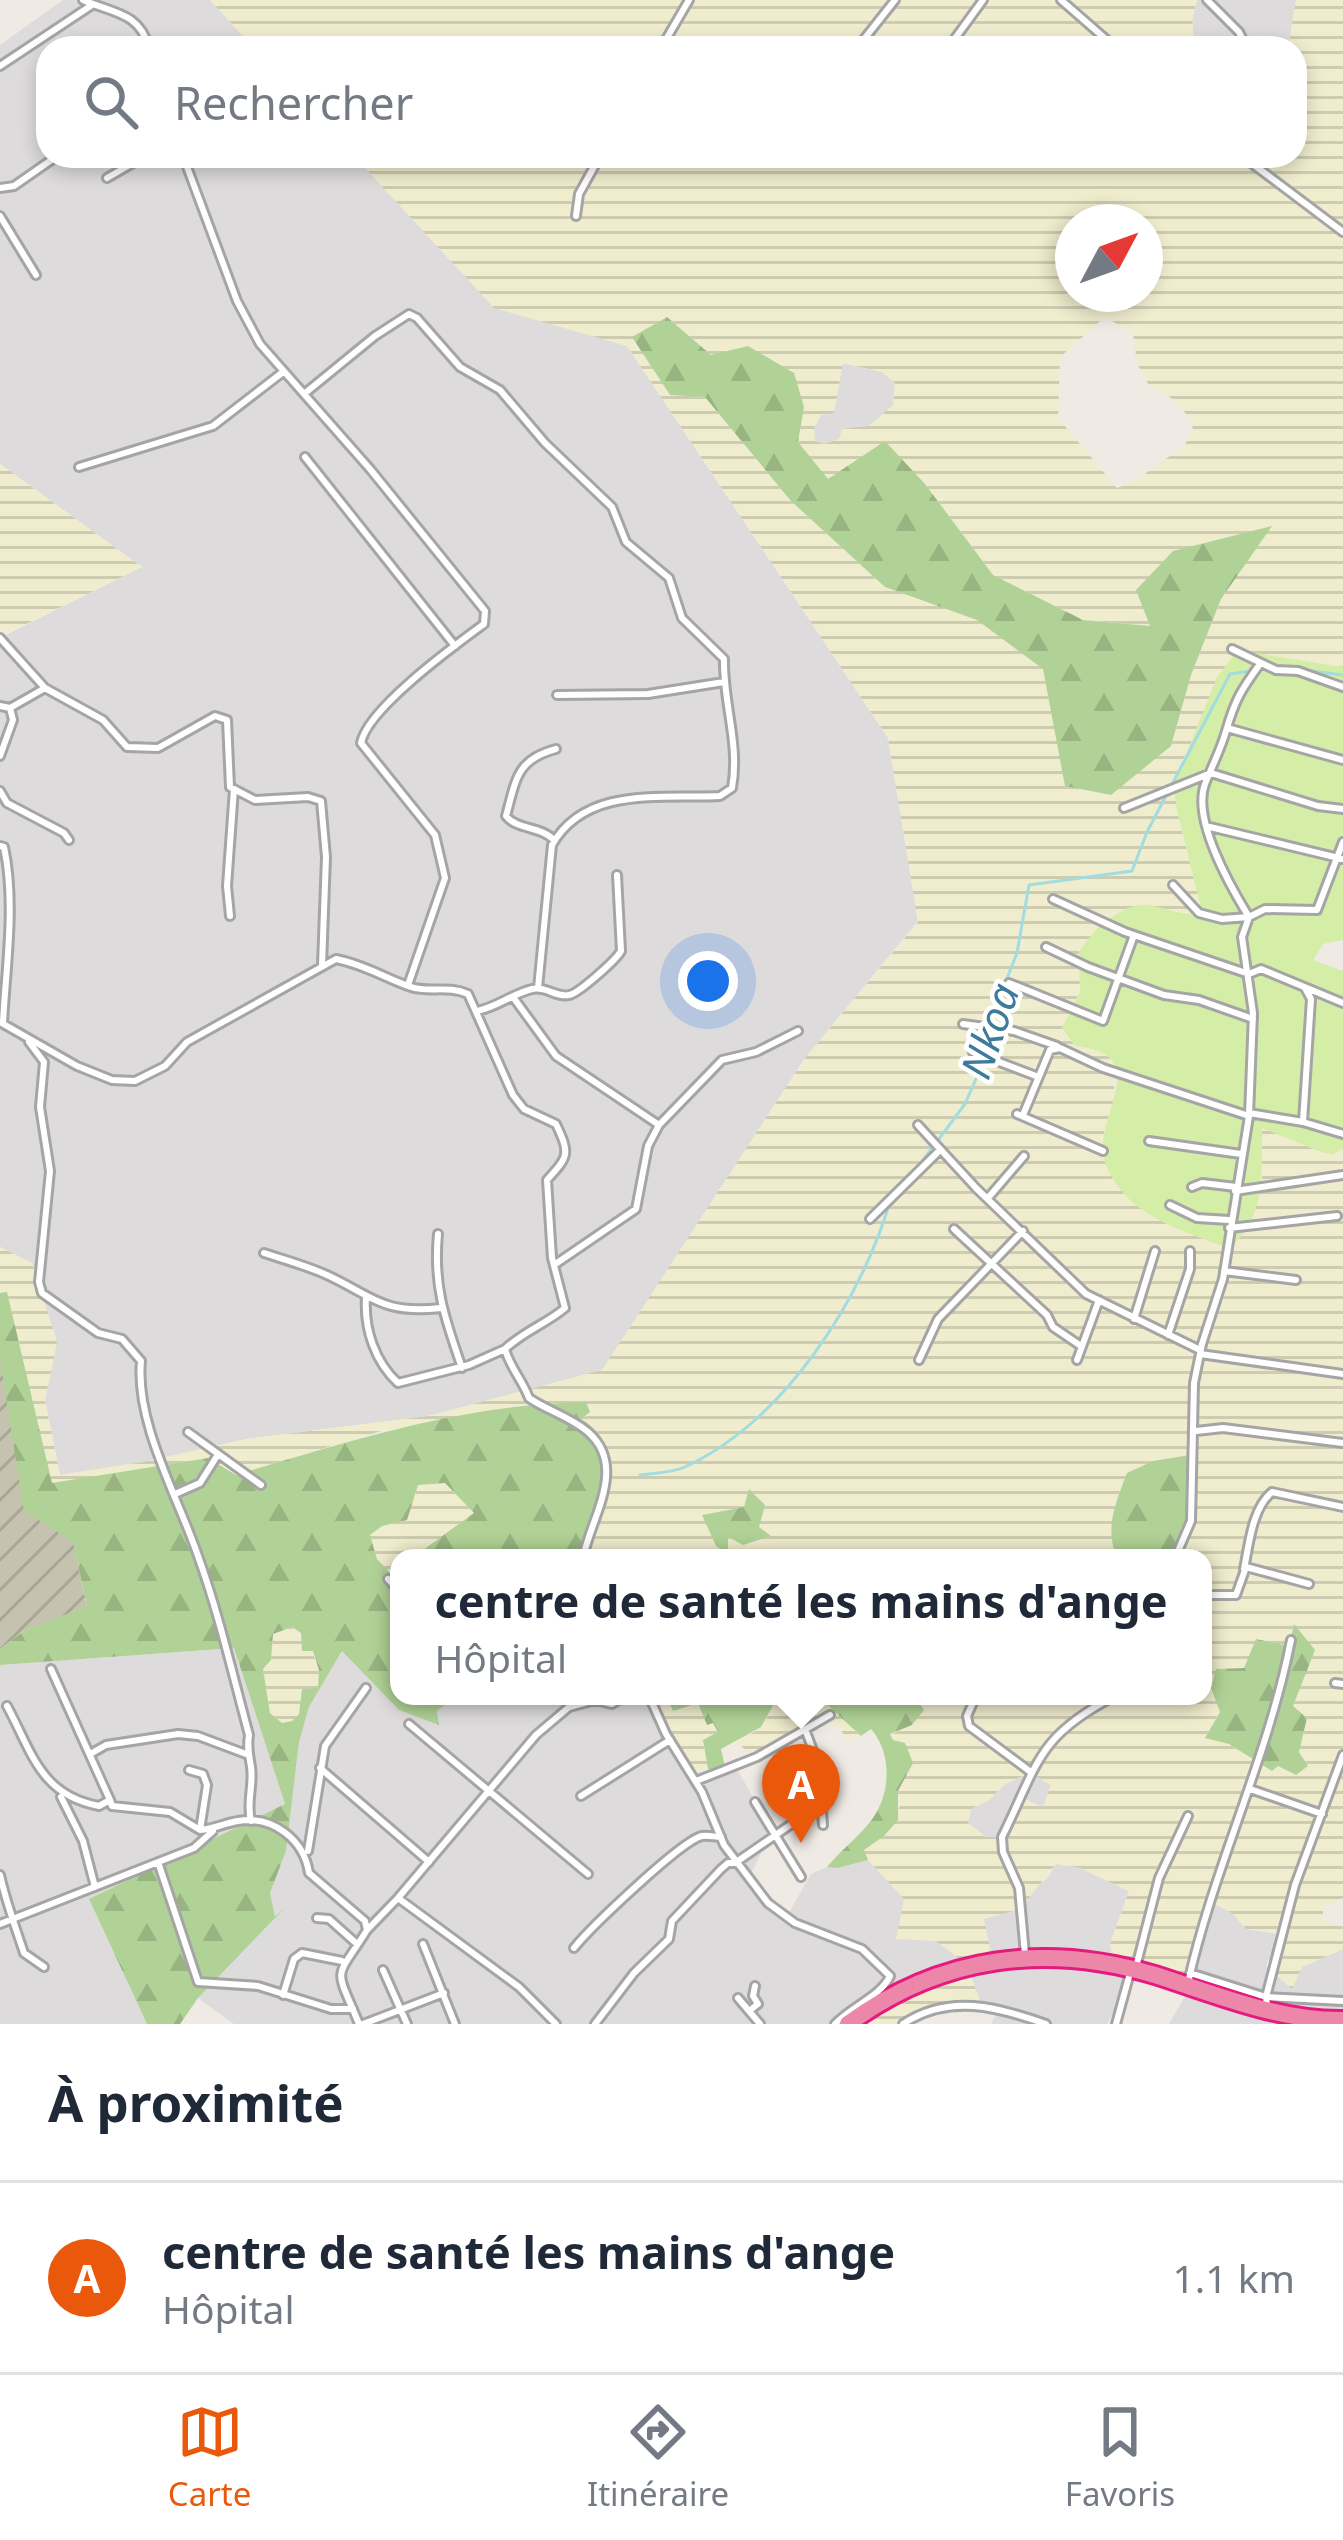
<!DOCTYPE html>
<html lang="fr">
<meta charset="utf-8">
<style>
:root{--surface:#fff;--page:#f6f6f7;--text:#1f2937;--muted:#747a83;--line:#e0e1e3;--accent:#ea580c}
body{margin:0;font-family:"Noto Sans",sans-serif;background:var(--page);color:var(--text)}
.compass{position:absolute;left:1055px;top:204px;width:108px;height:108px;border-radius:50%;background:var(--surface);box-shadow:0 6px 18px #0003;rotate:49deg}
.you{position:absolute;left:708px;top:981px;width:42px;height:42px;margin:-30px;border:9px solid #fff;border-radius:50%;background:#1a73e8;box-shadow:0 0 0 18px #1a73e833}
.badge{display:grid;place-items:center;width:78px;height:78px;border-radius:50%;background:var(--accent);color:#fff;font-size:39px;font-weight:700}
.pin{position:absolute;translate:-50% -99px;filter:drop-shadow(0 3px 6px #0008)}
.pin::after{content:'';position:absolute;top:63px;width:42px;height:36px;background:inherit;clip-path:polygon(0 0,100% 0,50% 100%)}
.popup{position:absolute;left:390px;top:1549px;width:822px;height:156px;box-sizing:border-box;display:grid;place-content:center;border-radius:24px;background:var(--surface);filter:drop-shadow(0 3px 9px #0005);font-size:39px;white-space:nowrap;color:var(--muted)}
.popup b{font-size:45px;color:var(--text)}
.popup::after{content:'';position:absolute;left:50%;top:100%;margin-left:-24px;border:24px solid transparent;border-top-color:var(--surface)}
.list{margin:0;padding:0;list-style:none}
h2{display:flex;justify-content:space-between;align-items:center;height:156px;margin:0;padding:0 48px;font-size:51px}
h2 small{font-size:39px;font-weight:400;color:var(--muted)}
.list li{display:grid;grid-template-columns:78px 1fr auto;gap:36px;align-items:center;box-sizing:border-box;height:192px;padding:0 48px;border-top:3px solid var(--line)}
.list b{display:block;font-size:45px;white-space:nowrap}
.list p{margin:0;font-size:39px;white-space:nowrap;color:var(--muted)}
.list em{font-size:39px;font-style:normal;color:var(--muted)}
.icon{flex:none;width:66px;height:66px;fill:none;stroke:currentColor;stroke-width:2;stroke-linecap:round;stroke-linejoin:round}
.map{position:relative;flex:none;width:1343px;height:2024px;overflow:hidden}
.search{position:absolute;background:var(--surface);box-shadow:0 6px 18px #0003;left:36px;right:36px;top:36px;height:132px;display:flex;align-items:center;gap:30px;box-sizing:border-box;padding:0 42px;border-radius:36px;color:var(--muted);font-size:45px}
.sheet{height:348px;background:var(--surface)}
nav{display:flex;justify-content:space-around;align-items:center;box-sizing:border-box;height:168px;border-top:3px solid var(--line);background:var(--surface);font-size:33px;color:var(--muted)}
nav a{display:grid;justify-items:center;gap:6px}
nav .on{color:var(--accent)}
.map>svg:first-child{display:block}
.residential{fill:#dddbdc}
.construction{fill:url(#construction-furrows)}
.farmland{fill:url(#farmland-rules);fill-rule:evenodd}
.grass{fill:#d4eda7}
.forest{fill:url(#forest-firs);fill-rule:evenodd}
.lines{fill:none;stroke-linecap:round;stroke-linejoin:round}
.stream{stroke:#a2dce0;stroke-width:3}
.street-casing{stroke:#a5a5a5;stroke-width:12}
.highway-casing{stroke:#e51a7f;stroke-width:22}
.street{stroke:#fff;stroke-width:6}
.highway{stroke:#ec87aa;stroke-width:16}
.labels{text-anchor:middle;stroke-width:9;stroke-linejoin:round;paint-order:stroke}
.water-label{font-size:42px;font-style:italic;fill:#3d7b9c;stroke:#fff}
</style>
<div class="map">
<svg width="1343" height="2024" viewBox="0 0 1343 2024">
<defs>
<pattern id="construction-furrows" width="10" height="10" patternUnits="userSpaceOnUse" patternTransform="scale(3)"><rect width="10" height="10" fill="#c5c2af"/><path d="M-1 1l2-2M0 10L10 0M9 11l2-2" fill="none" stroke="#a9a696"/></pattern>
<pattern id="farmland-rules" width="6" height="5" patternUnits="userSpaceOnUse" patternTransform="scale(3)"><rect width="6" height="5" fill="#f0edce"/><path d="M0 2.5h6" fill="none" stroke="#cdcbb0"/></pattern>
<pattern id="forest-firs" width="22" height="20" patternUnits="userSpaceOnUse" patternTransform="scale(3)"><rect width="22" height="20" fill="#b1d296"/><path d="M5 1l3.5 6h-7zM16 11l3.5 6h-7z" fill="#98b481"/></pattern>
</defs>
<rect width="100%" height="100%" fill="#f0eae4"/>
<!-- residential -->
<path class="residential" d="M63,0H210L254,48H48V156H354L494,307L627,346L888,738L918,921L805,1058L603,1370L428,1416L247,1439L143,1462L60,1475L45,1400L57,1342L32,1263L0,1247V638L142,567L0,464V45Z
M1197,0H1296L1288,48H1195L1192,20Z
M842,363L882,372L895,383L893,406L869,426L843,430L839,439L825,444L814,441V428L821,414L834,413Z
M234,1648L285,1804L89,1899L147,2024H0V1665Z
M343,1650L399,1710L439,1724L437,1711L456,1696H649L692,1773L736,1768L744,1781L768,1826L763,1849L749,1878L774,1911H790L811,1874L827,1867L838,1868L868,1860L905,1899L983,1919L1047,1879L1056,1864L1080,1868L1129,1891L1110,1944L1128,1968L1123,1995L1107,2024H991L999,2009L981,2004L967,1965L847,2024H234L198,1998L275,1919L270,1893L286,1851L299,1742L309,1707Z
M1030,1773L1051,1785L1043,1808L999,1837H986L968,1823L971,1809L989,1800L1005,1784Z
M1215,1904L1233,1914L1246,1929L1280,1934L1292,1988L1302,1967L1343,1949V2024H1169L1191,1986L1190,1961Z"/>
<!-- construction -->
<path class="construction" d="M0,1360L73,1541L87,1607L24,1631L0,1649Z"/>
<!-- farmland -->
<path class="farmland" d="M210,0H1197L1192,20L1195,48H254Z
M1296,0H1343V667L1242,651L1180,765L1176,806L1200,904L1198,914L1189,915L1143,904L1115,913L1079,951L1080,991L1062,1028L1075,1046L1095,1048L1111,1056L1115,1064L1113,1116L1104,1131L1113,1181L1156,1220L1262,1179L1261,1127L1324,1153L1343,1148V1898L1323,1908V1920L1343,1927V1949L1302,1967L1292,1989L1266,1966L1279,1934L1246,1929L1233,1914L1215,1904L1190,1960L1191,1986L1113,1964L1110,1944L1129,1891L1080,1868L1056,1864L1020,1909L984,1919L992,1959L967,1965L981,2004L929,2011L900,2024H847L966,1964L936,1941L896,1939L904,1899L868,1860L863,1850L884,1836L900,1806L890,1735L912,1725L924,1710L915,1696H1203V1558H1173L1112,1546L1117,1558H583L586,1534L593,1528L597,1498L603,1489L607,1456L595,1431L577,1418L588,1416L586,1403H530L381,1431L236,1475L208,1458L52,1484L7,1293H0V1247L32,1263L57,1342L45,1400L60,1475L143,1462L247,1439L428,1416L602,1370L805,1058L918,922L888,738L627,346L494,308L354,156H1232L1237,164L1242,156H1295V48H1288ZM1073,222H1145V294H1073ZM667,317L711,355L804,407L798,442L828,480L925,484L993,575L1083,620L1151,626L1270,526L1221,599L1191,675L1171,746L1066,786L1043,669L978,620L885,587L791,501L705,397L670,394L633,338ZM1105,317L1133,333L1137,363L1148,384L1168,395L1191,419L1193,431L1184,446L1135,481L1117,488L1058,418L1060,357ZM843,363L882,372L895,383L893,405L869,426L842,429L839,439L825,444L815,441L814,428L821,415L834,413ZM1290,1646L1302,1679L1293,1707L1307,1718L1299,1752L1307,1765L1278,1766L1272,1771L1229,1744L1206,1736L1244,1668ZM1030,1773L1051,1785L1043,1807L1021,1797L999,1837H986L968,1823L971,1809L989,1800L1005,1784Z
M0,464L142,567L0,637Z
M445,1483L475,1513L412,1558H399V1582L377,1559L369,1535L382,1526L407,1520L418,1485Z
M292,1627L312,1651L319,1670L318,1689H302L299,1714L292,1722L282,1723L270,1713L263,1669L271,1660L273,1634Z
M649,1696H684L671,1704L698,1703L707,1724L713,1723L718,1732L703,1740L708,1769L692,1773L667,1736Z
M778,1696H818L861,1736L848,1741L840,1729L828,1723L819,1725L756,1760L737,1742L762,1727Z"/>
<!-- grass -->
<path class="grass" d="M1242,651L1343,667V940L1323,944L1313,960L1343,971V1148L1333,1154L1324,1153L1262,1128C1262,1166 1266,1226 1227,1248C1182,1230 1126,1216 1106,1165C1088,1122 1159,1054 1075,1046L1062,1028L1080,992L1079,952C1091,931 1123,901 1149,905C1166,908 1181,916 1198,913L1200,904L1176,806L1174,785L1217,677L1234,655Z"/>
<!-- forest -->
<path class="forest" d="M667,317L711,355L748,346L794,373L804,407L798,442L828,479L885,441L925,484L993,575L1083,620L1150,626L1136,590L1173,551L1272,526L1221,599L1191,675L1171,746L1111,795L1065,786L1043,669L977,620L885,587L791,501L705,397L670,395L632,337Z
M7,1292L52,1483L208,1458L236,1475C350,1441 465,1404 586,1402L590,1412L581,1419C624,1444 598,1490 593,1528L586,1534L583,1558H412L474,1513L445,1483L418,1485L407,1520L382,1526L370,1535L377,1559L399,1582V1696H456L437,1711L439,1725L399,1710L342,1651L309,1707L299,1742L286,1851L270,1893L275,1917L287,1906L198,1998L180,2024H147L89,1899L285,1804L234,1648L0,1665V1649L24,1631L87,1606L73,1542L24,1511L0,1360V1293ZM292,1627L301,1633L302,1651H313L319,1670L318,1688L302,1689L299,1714L292,1721L282,1723L270,1713L263,1669L271,1660L273,1634Z
M1190,1455L1188,1520L1173,1558H1117C1104,1528 1116,1502 1127,1473L1153,1461Z
M749,1489L765,1505L759,1527L771,1536L743,1545L728,1537V1554L716,1546L702,1515L744,1507Z
M1294,1624L1315,1650L1293,1706L1307,1718L1299,1752L1308,1766L1296,1775L1278,1766L1272,1771L1229,1744L1205,1738L1220,1712L1211,1688L1216,1669L1244,1668L1256,1639L1289,1646Z
M684,1696H778L761,1727L721,1749L725,1767L720,1771L708,1769L703,1740L718,1732L713,1723L707,1725L698,1703L673,1711L670,1704Z
M818,1696H915L924,1710L912,1725L890,1734L893,1740L905,1743L913,1763L898,1791V1820L884,1836L864,1850L868,1860L838,1868L827,1867C841,1850 861,1835 873,1818C891,1792 892,1753 871,1729L861,1736Z"/>
<g class="lines">
<!-- stream -->
<path class="stream" d="M1303,670L1343,675
M893,1193L915,1171L965,1104L979,1072L986,1031L1017,953L1029,885L1132,871L1147,832L1230,674L1270,668
M640,1475C655,1473 672,1473 685,1467C785,1420 859,1303 890,1202"/>
<defs>
<path id="street" d="M83,0C112,13 140,12 149,48
M1061,0L1116,48
M1207,0L1239,32L1244,42L1240,48
M661,48L689,0
M857,48L895,0
M948,48L983,0
M0,66L92,5
M183,156L237,301L260,344L370,469L485,611L484,624C454,646 367,709 361,743L435,835L445,878L408,985
M1242,156L1343,232
M107,178L145,156
M0,188L14,186L57,156
M0,216L36,275
M576,216L579,194L600,156
M304,394L375,336L409,314L417,318L460,367L500,390L545,443L612,507L626,542L669,578L682,618L724,659C723,703 740,744 732,788L720,796C663,799 586,785 552,845L538,988
M305,457L455,646
M79,467L213,426L283,372
M0,638L45,688L103,720L127,747L158,748L215,716L227,720L230,787L255,800L308,797L321,801L326,857L322,965
M1232,649L1276,670L1298,671L1343,687
M557,695L648,694L724,682
M0,706L10,708L13,720L0,756
M10,708L45,688
M1227,728L1343,760
M0,791L7,803L64,833L69,840
M1124,808L1211,773L1318,806L1343,809
M1210,827L1343,859
M554,840C541,826 517,830 506,816C516,779 517,759 556,749
M0,846L4,847C16,903 6,966 3,1023
M1173,885L1199,913L1222,919L1249,917L1265,909L1317,910L1343,842
M1053,899L1125,932L1249,974L1261,969L1343,1003
M230,916L227,886L234,789
M1046,947L1088,967L1164,995L1199,1000L1253,1019
M1009,983L1103,1021L1134,935
M513,997L556,1056L659,1125
M477,1011C497,1007 512,994 532,989C547,986 556,998 569,995C578,994 616,960 621,951L617,875
M0,1022L77,1066L112,1080L135,1081L165,1066L187,1042L336,959C363,964 385,978 411,987C429,993 448,985 468,994L513,1095L524,1109L556,1124C570,1154 569,1156 547,1180L552,1258L565,1308C546,1324 524,1331 505,1349C510,1368 522,1379 529,1398C548,1411 571,1417 588,1432C628,1467 591,1517 583,1558
M963,1024L1014,1031L1057,1046
M29,1042L44,1062L40,1107L50,1171L39,1282L42,1293L98,1333L122,1339L141,1361C135,1423 178,1497 198,1556C219,1614 233,1676 249,1735C247,1748 249,1754 251,1767C254,1785 246,1802 251,1821
M973,1052L1036,1076
M1249,1113L1303,1122L1343,1134
M1017,1114L1103,1151
M1023,1115L1050,1050L1060,1048L1103,1068L1249,1116
M1303,1122L1311,999L1305,988
M918,1125L976,1188L1086,1294L1200,1350
M1149,1141L1241,1154
M1192,1187L1202,1183L1236,1187
M1235,1191L1343,1175
M988,1198L1024,1156
M1170,1205L1197,1218L1229,1220
M870,1219L940,1150
M1229,1228L1337,1216
M954,1229L1047,1315L1053,1327L1081,1346
M438,1234C433,1286 445,1319 462,1368
M264,1253C285,1260 307,1266 327,1275C376,1298 382,1314 441,1308
M554,1265L636,1209L648,1146L659,1125L722,1060L756,1052L798,1031
M1224,1271L1296,1280
M366,1298C364,1329 375,1362 398,1383L469,1365L505,1349
M1134,1319L1155,1251
M1168,1335L1190,1269V1251
M1200,1354L1343,1374
M919,1360L938,1319L1023,1231
M1077,1360L1099,1300
M1196,1431L1223,1428L1343,1443
M188,1432L261,1485
M175,1494L200,1483L217,1456
M1175,1558L1191,1521L1194,1383L1202,1344L1223,1279L1249,1116L1253,1013L1242,937L1249,917C1230,886 1192,819 1205,784C1212,766 1221,749 1226,731C1235,700 1241,690 1260,664
M1244,1569C1249,1545 1252,1508 1272,1492L1343,1507
M388,1579L399,1591
M1203,1595H1236L1246,1567L1309,1584
M51,1669L110,1800
M1335,1683L1343,1684
M649,1696L666,1734L702,1792L724,1845L768,1903L795,1923L862,1949L890,1976C882,1995 851,2007 835,2024
M976,1696L967,1716L969,1726L1032,1773
M7,1706C32,1752 40,1795 99,1806L110,1800L112,1806L170,1812L200,1830C214,1829 225,1823 238,1821C273,1815 304,1840 309,1873L365,1921L367,1930C334,1983 334,1963 359,2024
M409,1724L588,1874
M805,1729L818,1764L823,1825
M92,1753L106,1745L178,1734L198,1736L246,1754
M320,1768L429,1862
M189,1770L203,1774L207,1785L200,1830
M696,1781L757,1757L830,1715
M1250,1789L1322,1814
M581,1796L670,1740
M61,1797L83,1841L95,1887
M755,1802L801,1877
M308,1851L325,1746L366,1688
M158,1862L198,1982L258,1986L331,2009H353
M0,1875C6,1902 15,1926 24,1953L44,1967
M398,1898L519,1987L556,2024
M317,1918L329,1919L357,1944
M0,1924L194,1848L213,1831
M367,1930L398,1898L536,1735L569,1707L595,1700L612,1704L625,1696
M423,1944L455,2024
M574,1948C590,1928 682,1840 702,1836C708,1835 715,1837 721,1837
M1025,1954L1019,1888L1003,1852L1002,1837C1038,1764 1037,1736 1115,1696
M1136,1967L1159,1878L1188,1816
M383,1970L407,2024
M1190,1973L1266,1997L1343,2001
M1188,1983C1214,1866 1268,1758 1291,1640
M755,1986L753,1996L758,2004L749,2011L760,2024
M283,1995L294,1959L302,1953L342,1961
M738,1998L749,2011
M1267,2006L1266,1997L1295,1885L1343,1755
M363,2024L444,1993
M595,2024L634,1973L669,1939L672,1921L721,1869L728,1863H735L819,1805
M903,2024C949,1993 998,2007 1046,2024
M1116,2024L1130,1973"/>
<path id="highway" d="M848,2024C940,1956 1046,1942 1155,1975C1215,1994 1278,2021 1343,2020"/>
</defs>
<!-- street casing -->
<use href="#street" class="street-casing"/>
<!-- highway casing -->
<use href="#highway" class="highway-casing"/>
<!-- street -->
<use href="#street" class="street"/>
<!-- highway -->
<use href="#highway" class="highway"/>
</g>
<g class="labels">
<!-- water labels -->
<g class="water-label">
<text transform="translate(990 1031) rotate(-71)" y="15">Nkoa</text>
</g>
</g>
</svg>
<svg class="compass" viewBox="-18 -18 36 36"><path d="M0-13l5 13h-10z" fill="#e53935"/><path d="M0 13l5-13h-10z" fill="#747a83"/></svg>
<div class="you"></div>
<div class="pin badge" style="left:801px;top:1843px">A</div>
<div class="popup"><b>centre de santé les mains d'ange</b>Hôpital</div>
<div class="search"><svg class="icon" aria-label="search" viewBox="0 0 24 24"><circle cx="10" cy="10" r="6"/><path d="M15 15l6 6"/></svg>Rechercher</div>
</div>
<section class="sheet">
<h2>À proximité<small></small></h2>
<ul class="list">
<li><span class="badge">A</span><div><b>centre de santé les mains d'ange</b><p>Hôpital</p></div><em>1.1 km</em></li>
</ul>
</section>
<nav>
<a class="on"><svg class="icon" aria-label="map" viewBox="0 0 24 24"><path d="M3 6l6-2 6 2 6-2v14l-6 2-6-2-6 2zM9 4v14M15 6v14"/></svg>Carte</a>
<a><svg class="icon" aria-label="directions" viewBox="0 0 24 24"><path d="M12 3l9 9-9 9-9-9zM9 14v-3h6M13 9l2 2-2 2"/></svg>Itinéraire</a>
<a><svg class="icon" aria-label="saved" viewBox="0 0 24 24"><path d="M7 4h10v16l-5-4-5 4z"/></svg>Favoris</a>
</nav>
